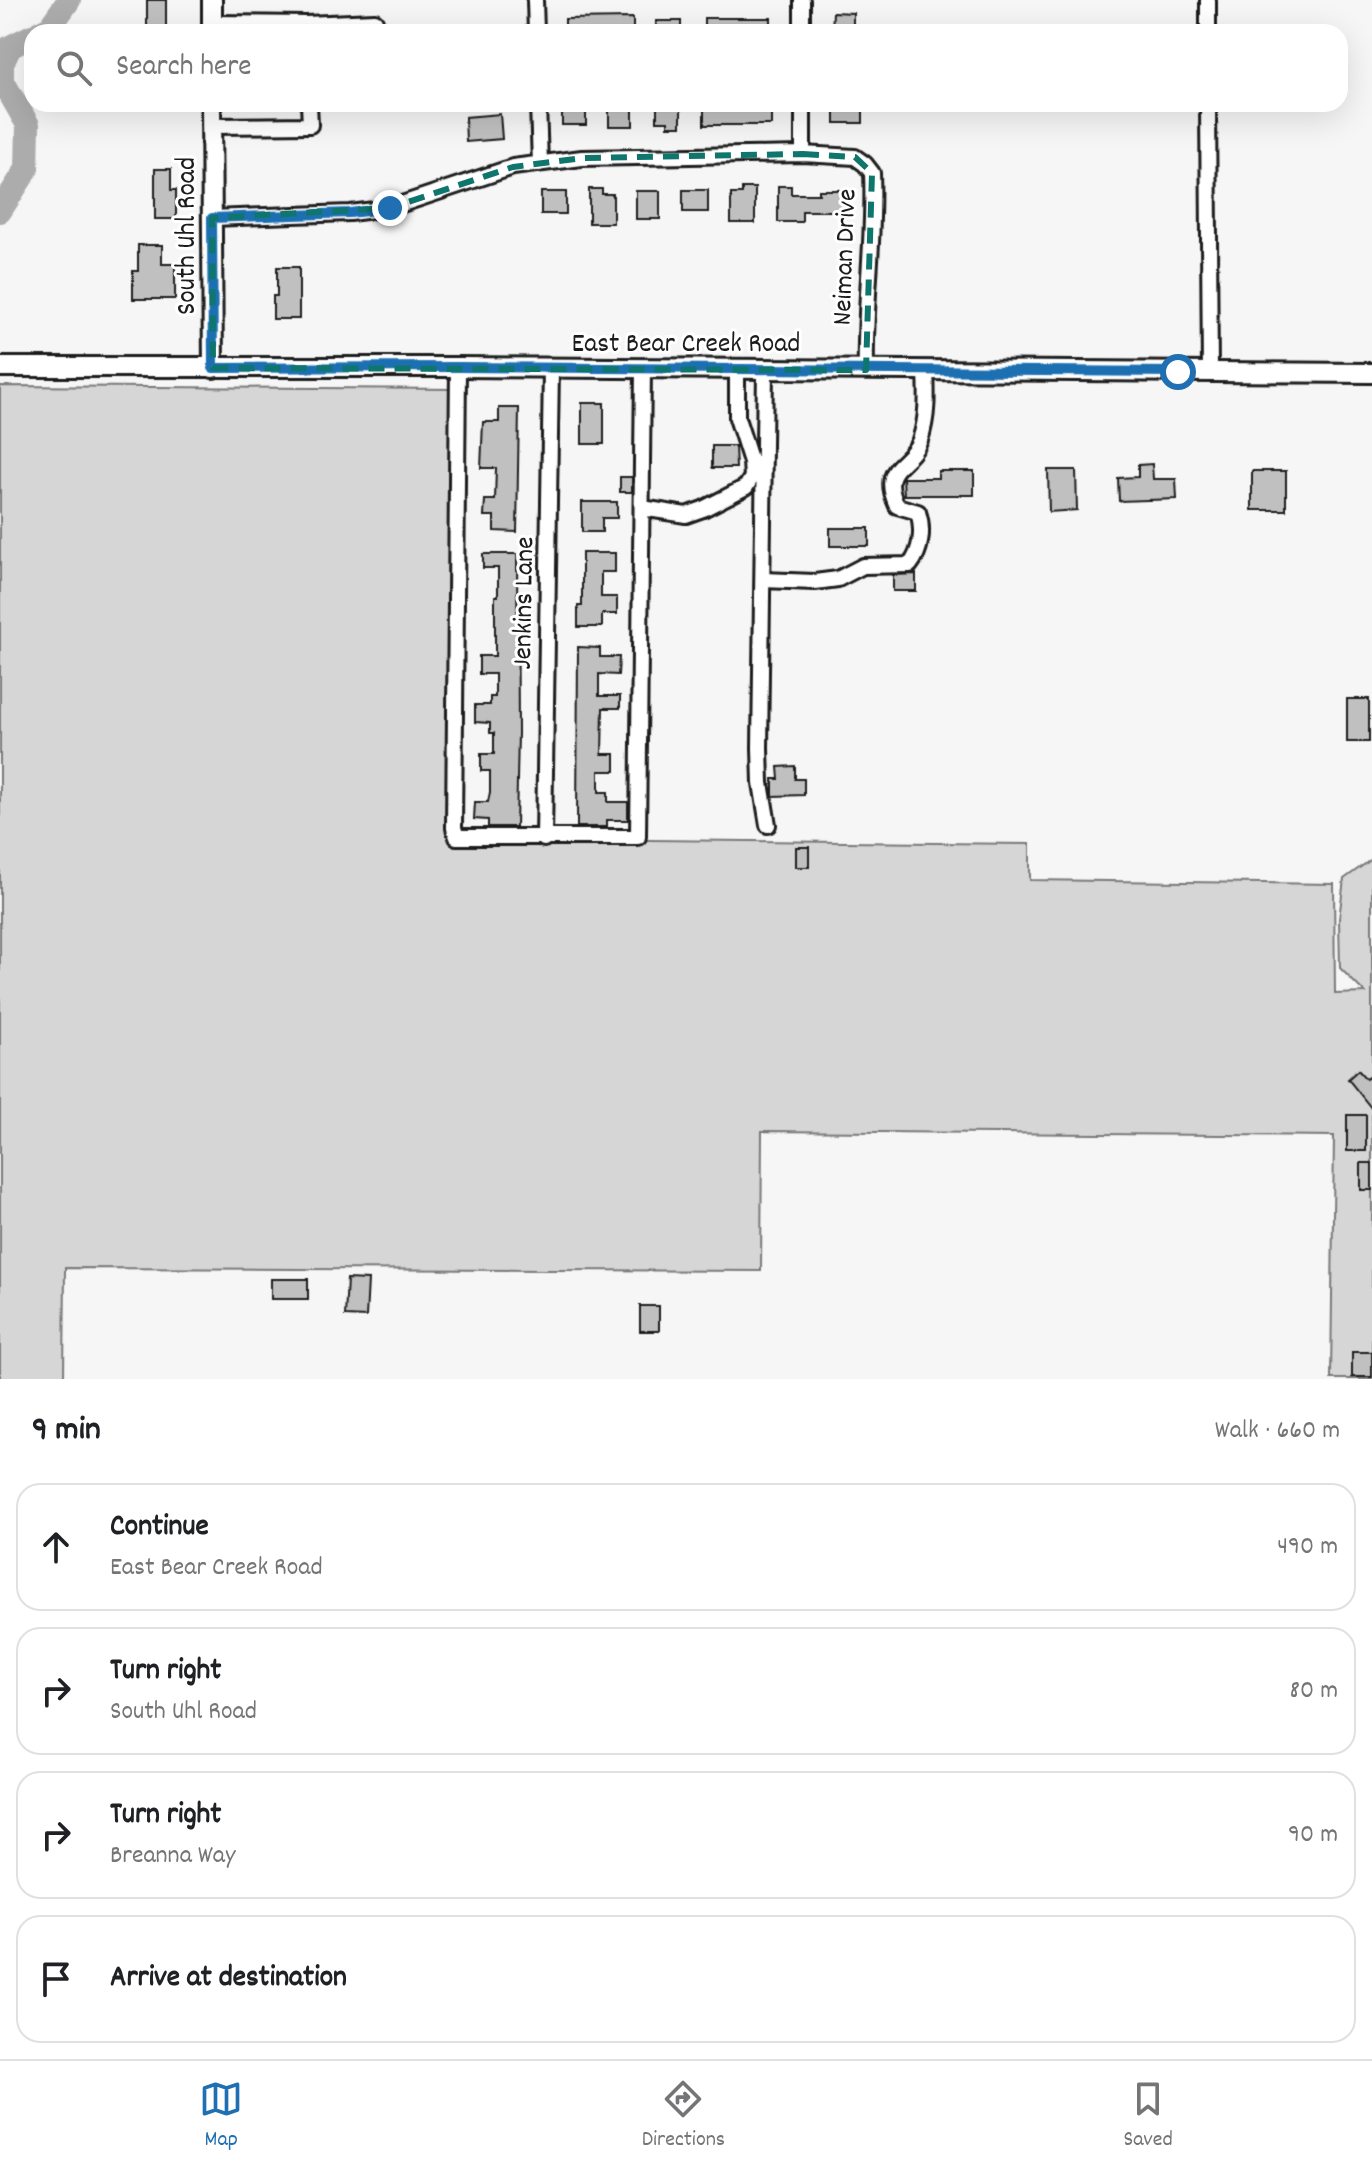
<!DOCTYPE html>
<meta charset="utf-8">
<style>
:root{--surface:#fff;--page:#f2f2f2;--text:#202124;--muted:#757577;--line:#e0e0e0;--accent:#1f6fb2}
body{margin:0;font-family:Dekko,sans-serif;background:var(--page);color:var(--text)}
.stop{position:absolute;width:24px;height:24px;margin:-18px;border:6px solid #1f6fb2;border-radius:50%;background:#fff}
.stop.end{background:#1f6fb2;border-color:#fff;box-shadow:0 2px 8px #0008}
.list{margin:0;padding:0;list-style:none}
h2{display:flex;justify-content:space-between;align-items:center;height:104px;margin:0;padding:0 32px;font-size:34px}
h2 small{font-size:26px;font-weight:400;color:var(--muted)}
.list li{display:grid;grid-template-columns:52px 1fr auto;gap:24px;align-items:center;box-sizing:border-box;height:128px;margin:0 16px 16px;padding:0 16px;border:2px solid var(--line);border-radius:24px}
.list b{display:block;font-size:30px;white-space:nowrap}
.list p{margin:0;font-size:26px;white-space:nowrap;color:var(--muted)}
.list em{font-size:26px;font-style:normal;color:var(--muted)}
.icon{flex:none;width:44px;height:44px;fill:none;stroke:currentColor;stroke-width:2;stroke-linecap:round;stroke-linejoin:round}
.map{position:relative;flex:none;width:1372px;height:1379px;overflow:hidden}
.search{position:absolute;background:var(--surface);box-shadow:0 8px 32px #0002;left:24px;right:24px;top:24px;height:88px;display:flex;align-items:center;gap:20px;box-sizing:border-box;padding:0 28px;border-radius:24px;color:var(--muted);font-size:30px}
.sheet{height:680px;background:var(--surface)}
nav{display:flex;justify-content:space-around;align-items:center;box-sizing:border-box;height:112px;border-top:2px solid var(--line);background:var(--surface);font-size:22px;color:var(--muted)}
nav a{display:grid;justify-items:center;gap:4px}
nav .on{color:var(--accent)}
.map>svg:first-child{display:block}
.green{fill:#d6d6d6;stroke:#797979;stroke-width:2}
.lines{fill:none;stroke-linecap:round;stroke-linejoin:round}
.river{stroke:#acacac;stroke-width:24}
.building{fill:#c0c0c0;stroke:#1c1c1c;stroke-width:2}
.minor-casing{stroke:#1c1c1c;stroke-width:20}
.major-casing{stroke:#1c1c1c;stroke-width:24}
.minor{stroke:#fff;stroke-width:14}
.major{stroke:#fff;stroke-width:18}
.route{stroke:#1f6fb2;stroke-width:10}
.marked{fill:none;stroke:#0f766e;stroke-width:6;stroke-dasharray:16 10;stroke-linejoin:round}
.labels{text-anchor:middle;stroke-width:6;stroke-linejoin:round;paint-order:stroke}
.street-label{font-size:28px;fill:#1c1c1c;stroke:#fff}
</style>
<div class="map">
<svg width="1372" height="1379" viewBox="0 0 1372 1379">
<rect width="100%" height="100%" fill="#f6f6f6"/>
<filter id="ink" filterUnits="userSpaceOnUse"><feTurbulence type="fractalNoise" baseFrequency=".0125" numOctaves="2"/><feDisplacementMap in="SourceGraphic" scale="16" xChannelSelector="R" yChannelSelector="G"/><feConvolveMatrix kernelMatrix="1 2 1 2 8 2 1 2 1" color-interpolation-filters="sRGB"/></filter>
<g filter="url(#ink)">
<!-- green -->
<path class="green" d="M0,386L458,389L452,838L1030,844V880L1334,884L1335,994L1365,993L1340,968L1339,919L1344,879L1372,859V1379H1331L1334,1136L762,1131L761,1271L65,1268L64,1379H0Z"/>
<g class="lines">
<!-- river -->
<path class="river" d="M40,32L50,27L69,0
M0,211L27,169L28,125L2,80V64L10,47L32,36"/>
</g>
<!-- building -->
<path class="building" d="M147,0H166V32H147Z
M833,12L853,13V32H832Z
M633,18V32H565V19Z
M704,18H771V32H704Z
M656,21H681V32H656Z
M562,104H586V125H562Z
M609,104H633V126H609Z
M657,104H681V126H668V121H657Z
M704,104H771V125H704Z
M835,104H863V123H835Z
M500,114L502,139L466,142L465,117Z
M155,169H171V190H176V219H155Z
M778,186H791V194H819V190H844V211H802V222H778Z
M742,188H755V223H731V194H742Z
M589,189H602V194H613V223H589Z
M683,190H708V212H683Z
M636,191H660V219H636Z
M541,192H566V214H541Z
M138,245H162V264H175V299H133V271H138Z
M277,267H299V319H273V296H277Z
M582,403H604V444H582Z
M499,408H519L517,532L494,531V516H484L485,500H495L496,468H481L483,422H499Z
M712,446H735L736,468H712Z
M1152,464L1153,479H1176L1177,499L1119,501L1118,478L1138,477V465Z
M1048,470H1076L1077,510L1049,512Z
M938,471H974V495H904L903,478H938Z
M1252,471H1286V510H1252Z
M620,477H632V492H620Z
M582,502H617V518H602V532H582Z
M830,528H869V546H830Z
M582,553H615V572H601V597H617V614H602V627H578V606H582Z
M483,554H517L518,733L516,827H488V820L474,819L475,802H488L490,792V771H481V754H494V733H490V723L475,722V705H490V697H495V674H479V656H495V596H498V568H483Z
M916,574V591H893V575Z
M578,647L600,648V657H619L618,675L599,674V696H620V708H603L602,754H615V771H599V792H608V802H628V820H607V827H577Z
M1347,699H1369V742H1347Z
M795,766V779H804V795L773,796V779H779L778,767Z
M796,847H809V867H796Z
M1358,1070L1366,1079L1372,1075V1109L1348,1079Z
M1347,1115H1366V1151H1347Z
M1361,1163H1372V1190H1361Z
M271,1279H308V1299H271Z
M347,1279L368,1280L366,1317L345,1316Z
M640,1306H659V1331H640Z
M1352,1352H1372V1377H1352Z"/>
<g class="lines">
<defs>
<path id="minor" d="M535,0L536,32
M802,0V32
M1208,0V32
M212,23L306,24V32
M306,24L375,21
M538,104L540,164
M803,104V154
M1208,104L1210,372
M211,126L310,125L309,104
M212,218L350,213L390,208L513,167L582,158L803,154L855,157L865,164L872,173C875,239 864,304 866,370
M458,367L454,828L457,837H638L643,369
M765,370L760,748L761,783L768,825
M642,508L686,515L703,509L746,487L752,477L751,462L737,418V370
M763,580L815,582L838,579L863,566L910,565C921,551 924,530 918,512L897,506C878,465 910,467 920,440C928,417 927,394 926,370
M544,839L551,368"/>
<path id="major" d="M212,32V0
M211,104L213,368
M0,367H458L1372,373"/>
</defs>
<!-- minor casing -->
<use href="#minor" class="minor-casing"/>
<!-- major casing -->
<use href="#major" class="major-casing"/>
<!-- minor -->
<use href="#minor" class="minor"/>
<!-- major -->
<use href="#major" class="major"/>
</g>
</g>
<g class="lines" filter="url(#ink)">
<!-- route -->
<path class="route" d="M390,208L350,213L212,218L213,368L458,367L1178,372"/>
</g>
<!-- marked area -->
<path class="marked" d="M803,154L855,157L872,173L866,370L213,368L212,218L390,208L513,167L582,158Z"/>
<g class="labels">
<!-- street labels -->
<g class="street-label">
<text transform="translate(184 236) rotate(-90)" y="10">South Uhl Road</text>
<text transform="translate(842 257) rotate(-88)" y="10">Neiman Drive</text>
<text x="686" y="351">East Bear Creek Road</text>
<text transform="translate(521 603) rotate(-89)" y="10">Jenkins Lane</text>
</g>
</g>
</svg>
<div class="stop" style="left:1178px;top:372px"></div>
<div class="stop end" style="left:390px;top:208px"></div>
<div class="search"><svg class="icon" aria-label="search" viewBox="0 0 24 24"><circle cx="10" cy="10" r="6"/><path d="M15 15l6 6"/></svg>Search here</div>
</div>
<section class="sheet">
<h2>9 min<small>Walk · 660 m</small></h2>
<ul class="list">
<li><svg class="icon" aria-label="ahead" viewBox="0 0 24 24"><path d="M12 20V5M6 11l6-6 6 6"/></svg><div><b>Continue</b><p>East Bear Creek Road</p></div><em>490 m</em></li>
<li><svg class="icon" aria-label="right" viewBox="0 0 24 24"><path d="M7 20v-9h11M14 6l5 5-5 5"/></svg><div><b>Turn right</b><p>South Uhl Road</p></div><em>80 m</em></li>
<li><svg class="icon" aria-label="right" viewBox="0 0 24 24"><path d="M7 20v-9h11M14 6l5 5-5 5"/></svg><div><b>Turn right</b><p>Breanna Way</p></div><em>90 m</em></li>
<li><svg class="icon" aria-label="arrive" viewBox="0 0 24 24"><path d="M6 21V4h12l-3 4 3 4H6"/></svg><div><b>Arrive at destination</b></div></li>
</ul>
</section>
<nav>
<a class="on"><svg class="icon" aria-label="map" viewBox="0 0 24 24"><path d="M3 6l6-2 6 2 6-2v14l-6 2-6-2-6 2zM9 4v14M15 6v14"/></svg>Map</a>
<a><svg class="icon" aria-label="directions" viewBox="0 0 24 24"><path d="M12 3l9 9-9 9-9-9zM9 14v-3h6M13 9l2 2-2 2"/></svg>Directions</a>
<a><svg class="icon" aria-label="saved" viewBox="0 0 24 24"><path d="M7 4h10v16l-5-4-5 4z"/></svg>Saved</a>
</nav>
